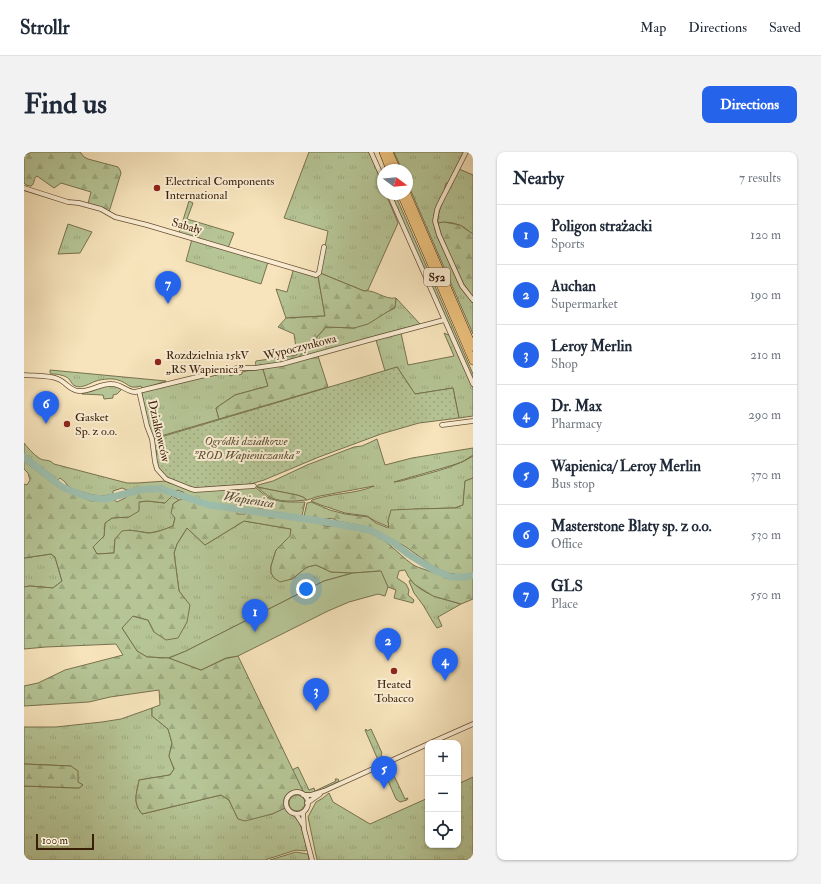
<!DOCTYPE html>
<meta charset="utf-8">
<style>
:root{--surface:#fff;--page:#f2f2f3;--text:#1f2937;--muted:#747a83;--line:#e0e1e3;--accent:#2563eb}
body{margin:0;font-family:"IM FELL Double Pica",serif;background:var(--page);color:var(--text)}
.controls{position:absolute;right:12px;bottom:12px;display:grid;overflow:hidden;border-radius:8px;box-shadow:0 1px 3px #0004}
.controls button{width:36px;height:36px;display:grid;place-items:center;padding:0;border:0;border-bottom:1px solid var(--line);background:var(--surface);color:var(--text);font:20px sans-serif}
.compass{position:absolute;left:353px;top:12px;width:36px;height:36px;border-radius:50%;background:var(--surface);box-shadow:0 1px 3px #0004;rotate:106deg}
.scale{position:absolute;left:12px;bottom:10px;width:58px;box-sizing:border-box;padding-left:4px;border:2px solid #391e08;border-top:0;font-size:11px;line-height:14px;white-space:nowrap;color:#391e08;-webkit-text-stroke:3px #faedd3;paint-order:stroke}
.you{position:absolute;left:282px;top:437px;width:14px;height:14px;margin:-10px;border:3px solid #fff;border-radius:50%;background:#1a73e8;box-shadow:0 0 0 6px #1a73e833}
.badge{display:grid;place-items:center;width:26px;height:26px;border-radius:50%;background:var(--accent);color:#fff;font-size:13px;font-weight:700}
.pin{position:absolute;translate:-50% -33px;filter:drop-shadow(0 1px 2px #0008)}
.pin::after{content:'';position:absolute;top:21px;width:14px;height:12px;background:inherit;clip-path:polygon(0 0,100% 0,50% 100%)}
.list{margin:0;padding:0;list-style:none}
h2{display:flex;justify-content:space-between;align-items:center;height:52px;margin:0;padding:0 16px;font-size:17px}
h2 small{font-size:13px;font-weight:400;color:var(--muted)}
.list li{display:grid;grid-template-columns:26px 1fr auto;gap:12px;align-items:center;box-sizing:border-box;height:60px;padding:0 16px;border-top:1px solid var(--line)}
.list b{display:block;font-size:15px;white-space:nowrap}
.list p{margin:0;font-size:13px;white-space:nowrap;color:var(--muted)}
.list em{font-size:13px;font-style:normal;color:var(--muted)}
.icon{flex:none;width:22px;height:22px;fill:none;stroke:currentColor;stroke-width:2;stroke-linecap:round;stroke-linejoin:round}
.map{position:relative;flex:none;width:449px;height:708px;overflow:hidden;border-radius:8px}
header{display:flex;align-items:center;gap:24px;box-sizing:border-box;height:56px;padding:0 20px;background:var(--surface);border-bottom:1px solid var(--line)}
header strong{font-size:19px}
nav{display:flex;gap:22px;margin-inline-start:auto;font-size:14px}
.intro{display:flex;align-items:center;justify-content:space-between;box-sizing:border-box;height:96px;padding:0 24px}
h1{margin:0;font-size:28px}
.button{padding:10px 18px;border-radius:8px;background:var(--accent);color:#fff;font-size:14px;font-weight:700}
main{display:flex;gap:24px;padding:0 24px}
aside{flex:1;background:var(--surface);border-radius:8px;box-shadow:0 1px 3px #0004}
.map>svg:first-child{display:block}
.grass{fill:url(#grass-tufts);stroke:#78724f}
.forest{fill:url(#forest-firs);stroke:#78724f}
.garden{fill:url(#garden-dots);stroke:#78724f}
.pitch{fill:#b6c596;stroke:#78724f}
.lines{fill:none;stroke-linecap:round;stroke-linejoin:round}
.river{stroke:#9dbfae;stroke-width:7}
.street-casing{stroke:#685035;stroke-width:5.5}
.highway-casing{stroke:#391e08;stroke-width:8}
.street{stroke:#faedd3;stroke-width:4}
.highway{stroke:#ecc27e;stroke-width:7}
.poi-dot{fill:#8f2418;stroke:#faedd3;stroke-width:1.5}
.labels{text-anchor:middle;stroke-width:4;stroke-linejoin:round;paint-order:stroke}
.shield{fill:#faedd3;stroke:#735c45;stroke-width:1}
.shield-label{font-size:11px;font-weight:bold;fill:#391e08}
.poi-label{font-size:12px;fill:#391e08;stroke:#faedd3;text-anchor:start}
.street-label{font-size:12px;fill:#391e08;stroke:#faedd3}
.park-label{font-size:12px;font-style:italic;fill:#5e5033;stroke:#faedd3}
.water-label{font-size:13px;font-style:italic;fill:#574e3a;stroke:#faedd3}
</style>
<header>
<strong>Strollr</strong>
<nav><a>Map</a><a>Directions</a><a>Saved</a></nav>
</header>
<div class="intro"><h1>Find us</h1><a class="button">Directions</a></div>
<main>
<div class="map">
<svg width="449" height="708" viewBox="0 0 449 708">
<defs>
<pattern id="grass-tufts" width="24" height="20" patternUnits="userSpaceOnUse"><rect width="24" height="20" fill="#b6c596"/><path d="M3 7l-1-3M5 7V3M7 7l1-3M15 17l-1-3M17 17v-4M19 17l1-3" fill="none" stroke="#9da980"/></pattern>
<pattern id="forest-firs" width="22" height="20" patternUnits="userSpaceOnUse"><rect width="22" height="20" fill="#b6c596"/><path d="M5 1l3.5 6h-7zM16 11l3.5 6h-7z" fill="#9da980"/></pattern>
<pattern id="garden-dots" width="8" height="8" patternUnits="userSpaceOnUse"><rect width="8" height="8" fill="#b6c596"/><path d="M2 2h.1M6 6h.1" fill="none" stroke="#9da980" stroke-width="1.8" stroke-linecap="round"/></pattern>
</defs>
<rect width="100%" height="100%" fill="#f7e4bc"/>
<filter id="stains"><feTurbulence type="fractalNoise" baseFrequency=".005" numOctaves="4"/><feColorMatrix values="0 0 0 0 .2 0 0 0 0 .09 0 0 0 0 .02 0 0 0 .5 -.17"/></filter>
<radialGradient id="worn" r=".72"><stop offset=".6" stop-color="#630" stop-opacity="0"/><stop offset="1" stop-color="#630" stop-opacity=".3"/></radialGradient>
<!-- grass -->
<path class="grass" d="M285,0H345L357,28V30L359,35V42H362L374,71L344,138L340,139L296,121L304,79L260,66Z
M370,0H440L424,31H422L421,35V37C412,54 406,64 413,84L435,132L442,143L449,150V182L383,30V18H378Z
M435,17L449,23V82C446,81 444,78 441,76C433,71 423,69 414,71C412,57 429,30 435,17Z
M367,42H371L449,222V229Z
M165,49L169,51L163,67L210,81L204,96L155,81Z
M44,72L68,80L56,101L34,102Z
M168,87L244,110L237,132L162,109Z
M271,118L294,124L301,164L262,166L252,137L263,140L269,119Z
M372,146L396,172L351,184L273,207L302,175L330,176L371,156Z
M377,181L384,213L430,204L420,181L427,184L449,235V264L435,266L429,236L391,242L373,215L361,219L352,188Z
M239,217L244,234L211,243L192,256L195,267L130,286L124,275L122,260L118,242L119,239L204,220L206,224L214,221L215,223L218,222V220C225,218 232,218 239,217Z
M26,218L142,229L118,237L117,234C104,238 105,231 94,228C88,226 79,227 72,229C66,231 58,237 51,234C48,233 47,229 45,227C41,223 33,222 28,222L26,221Z
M89,233L97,236L98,237L93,242L89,243V246L80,247L79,243L58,242L78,234Z
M353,287L361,313L388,306L449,296V303L438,310L426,314L370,330L377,329C401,322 428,317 449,304V326L441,329L439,353L431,356L391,357L364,369L365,375L351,369L343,364L321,361L297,353L287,349L288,348C307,341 333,342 350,334L296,344L283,348L279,345L273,343L233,335L234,333L249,329L283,313L330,295L338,294L349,289Z
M0,291C4,296 9,302 15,306C21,310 24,306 30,312L103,331H113L142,329C145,332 147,331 151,332C158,334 164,338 171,339L214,336L213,355L181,350L162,344L159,340L153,338L151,340L138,336L127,335L103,338L98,336L89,339V342L80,344L68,343L49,337L43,333L41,330L36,326L34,328L0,302Z
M149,343L150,345L155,348L149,352L151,366L149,374L139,378L126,381L105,378L91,387L90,401L73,402L69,395L80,384L81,371L88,366L105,365L115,350L123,349L141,351Z
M220,369L267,377V384L252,398L247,414V421L250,426L268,427L283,415L292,413L307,420L329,421L300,429L162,499L145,506L123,505L113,499L98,476L108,464L124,468L130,480L165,453L155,439L150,401L153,392L163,376L181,393Z
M27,402L31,405L38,429L29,436L6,434L0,435V406Z
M387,428C398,443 420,447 437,452L414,465L418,474L413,476L409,470L399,453L390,441L385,429Z
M128,556V564L144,577L148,591L145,604L150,617L146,623L115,628C113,642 108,649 118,662L197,643L205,648L214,667L248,662L261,656C264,662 269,662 273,667C278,673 281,690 283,698L281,699L272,698L241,708H1V706H0V634L55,636L59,633L53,630L47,614L0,612V575H32L78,570L97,567Z
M342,577L343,579L347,577L358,601L357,602L359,607H360L361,609L357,610L354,608L341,578Z
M365,613L381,647L384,646L383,648L376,650L372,647L361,622L362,621L361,616Z
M274,615L285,638L290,636L291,639L312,629L311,627H314L315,629C308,633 285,646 278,639C275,634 271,623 268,618Z
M449,625V708H293L284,665L292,650L299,646L305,641L309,650L346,672L404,646V693H434V632Z
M265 651a8 8 0 1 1 16 0a8 8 0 1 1-16 0Z
M272,700L283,702H284L285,708H246Z"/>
<!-- forest -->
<path class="forest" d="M8,0H56L60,5L64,7L94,15L96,18L97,21L85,60L80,56L64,52L67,40L37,31L30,36L13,24C9,26 11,32 7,34L2,33L0,31V3Z
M420,70L436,73L449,82V145L439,131L429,110L418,86L414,71Z
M296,121L340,139C351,137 360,148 372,146L371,155L344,172L330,176L302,175L273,207L257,211L234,215C231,213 231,211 232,209L273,203L270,182L254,175L262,166L301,164L294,124Z
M294,204L304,235L195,267L192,256L211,243L244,234L239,217Z
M0,309L35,336L67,349H81L89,347L93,350L101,346L106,342L124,339H136L149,343L141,351L123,349L115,350V359L105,365L88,366L81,371L80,384L69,395L73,402L90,401L91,387L98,379C107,377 115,380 124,381C132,381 141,377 149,374L151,366L147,361L149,352L155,348L159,347L184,354L213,359V362H221L224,360L296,371C304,377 306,373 314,374C325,374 336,377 346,381C364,388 373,401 388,412C392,415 397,416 402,418C418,424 431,430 449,425V447L437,452L409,444L390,432L384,424L381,418L375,419L373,426L382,432L385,438L384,443L390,448L389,451L370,446L372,438L364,435L356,419L329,421L307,420L292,413L283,415L268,427L256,430L250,426L247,421V414L252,398L266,384L267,377L220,369L181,393L163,376L153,392L150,401L155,439L166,453L163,470L154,486L142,488L130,480L124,468L109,464L98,476L113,499L123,505L145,506L177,518L203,506L214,504L279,639C267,636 256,643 261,656L248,662L221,669L214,667L205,648L197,643L118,662C108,649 113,642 115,628L146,623L150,617L145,604L148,591L144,577L128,564V556L136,553L135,538L86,545L65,550L0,554V534L14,531L41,518L99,503L92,492L22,495L0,497V435L6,434L29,436L38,429L31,405L27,402L0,406V332L3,333L6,328L4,321L0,317Z
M449,326V421L447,422L436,423L424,421L410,415L382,395L353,379L344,375L313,369C306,364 304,368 297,367C292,367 286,365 280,364L283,351L287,350L306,358L321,362L344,365L352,371L364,376L365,375L364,369L367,358L391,357L431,356L439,353L441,329Z
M231,335C235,338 239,342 243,345C255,351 268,350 281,350L278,364L225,358L219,354L215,353L213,355L214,336Z
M233,335L273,343L279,345L283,348C270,349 255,351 244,344C240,341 237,338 233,335Z
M0,612L47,614L54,619V630L59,633L55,636L0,634Z"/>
<!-- garden -->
<path class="garden" d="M373,215L391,242L429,236L435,266L395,271L357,282L295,305L240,328L227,332L171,336L165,335L143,325C135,320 133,312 131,303L133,302L132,298H131L130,287Z"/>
<!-- pitch -->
<path class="pitch" d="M357,419L364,435L361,444L354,442L325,450L304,459L214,504L202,506L177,518L145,506L162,499L300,429L329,421Z"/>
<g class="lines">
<!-- river -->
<path class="river" d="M0,305L38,335L58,343L68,346L81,347L116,338L126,337H137L185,353L296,369L346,378L370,391L384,402L410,418L427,425H443L449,423"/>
<defs>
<path id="street" d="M347,0L359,27
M442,0L415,53L413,58L411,69L415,83L438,134L449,148
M0,36L44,50L55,51L77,57L91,65L123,73L292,123L295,121L300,95
M365,42L449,232
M0,223C10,224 25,223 34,227C42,230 46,239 55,239C67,240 76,231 88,232C97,232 103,240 111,240L177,224L214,216H231L258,212L352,186L420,168
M115,239L123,274L128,287L131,310L133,317L142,327L167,337L171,338L230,334
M418,273L449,269
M406,591L449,572
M262 651a11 11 0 1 1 22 0a11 11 0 1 1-22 0Z
M279,643H287L300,639L404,592
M283,651L296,642
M279,660L280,677L288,708
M272,662L279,673"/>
<path id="highway" d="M359,0L366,18
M365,0L373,18
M377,42L449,209
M383,42L449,195"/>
</defs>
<!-- street casing -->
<use href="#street" class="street-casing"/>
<!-- highway casing -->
<use href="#highway" class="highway-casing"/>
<!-- street -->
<use href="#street" class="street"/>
<!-- highway -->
<use href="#highway" class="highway"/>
</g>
<!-- markers -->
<g class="poi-dot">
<circle cx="133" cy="36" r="4"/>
<circle cx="134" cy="210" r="4"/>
<circle cx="43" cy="272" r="4"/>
<circle cx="370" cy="519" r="4"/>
</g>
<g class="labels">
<!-- shield labels -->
<rect class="shield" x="400" y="116" width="26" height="18" rx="3"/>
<g class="shield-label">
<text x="413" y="129">S52</text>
</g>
<!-- poi labels -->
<g class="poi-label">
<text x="141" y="33">Electrical Components<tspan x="141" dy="14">International</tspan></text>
<text x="142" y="207">Rozdzielnia 15kV<tspan x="142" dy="14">„RS Wapienica”</tspan></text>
<text x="51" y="269">Gasket<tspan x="51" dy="14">Sp. z o.o.</tspan></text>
<text x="370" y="536" text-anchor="middle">Heated<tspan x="370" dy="14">Tobacco</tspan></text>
</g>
<!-- street labels -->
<g class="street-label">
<text transform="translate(163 74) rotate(16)" y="4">Sabały</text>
<text transform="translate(276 195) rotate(-14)" y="4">Wypoczynkowa</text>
<text transform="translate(135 279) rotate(77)" y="4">Działkowców</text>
</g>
<!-- park labels -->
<g class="park-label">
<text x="222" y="293">Ogródki działkowe<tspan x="222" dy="14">"ROD Wapieniczanka"</tspan></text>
</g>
<!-- water labels -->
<g class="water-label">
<text transform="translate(225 347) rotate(9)" y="5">Wapienica</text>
</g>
</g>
<rect width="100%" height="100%" filter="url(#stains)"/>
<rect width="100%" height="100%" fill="url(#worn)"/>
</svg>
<div class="controls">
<button>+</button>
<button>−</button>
<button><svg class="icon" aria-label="locate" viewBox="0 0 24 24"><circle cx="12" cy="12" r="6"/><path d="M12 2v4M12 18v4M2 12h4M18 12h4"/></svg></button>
</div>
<svg class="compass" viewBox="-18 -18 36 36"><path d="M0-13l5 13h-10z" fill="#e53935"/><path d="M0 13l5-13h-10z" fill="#747a83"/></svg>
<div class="scale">100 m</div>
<div class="you"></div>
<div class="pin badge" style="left:231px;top:480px">1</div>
<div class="pin badge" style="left:364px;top:509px">2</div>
<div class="pin badge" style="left:292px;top:559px">3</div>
<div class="pin badge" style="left:421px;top:529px">4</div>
<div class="pin badge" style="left:360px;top:637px">5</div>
<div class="pin badge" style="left:22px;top:272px">6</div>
<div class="pin badge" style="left:144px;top:152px">7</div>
</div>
<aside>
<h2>Nearby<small>7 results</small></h2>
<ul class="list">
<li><span class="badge">1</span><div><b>Poligon strażacki</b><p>Sports</p></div><em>120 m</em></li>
<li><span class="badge">2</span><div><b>Auchan</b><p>Supermarket</p></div><em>190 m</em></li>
<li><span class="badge">3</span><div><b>Leroy Merlin</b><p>Shop</p></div><em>210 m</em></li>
<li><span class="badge">4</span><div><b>Dr. Max</b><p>Pharmacy</p></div><em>290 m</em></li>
<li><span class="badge">5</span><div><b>Wapienica/ Leroy Merlin</b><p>Bus stop</p></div><em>370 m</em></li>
<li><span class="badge">6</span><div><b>Masterstone Blaty sp. z o.o.</b><p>Office</p></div><em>530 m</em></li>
<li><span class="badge">7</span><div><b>GLS</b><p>Place</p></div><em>550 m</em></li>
</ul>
</aside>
</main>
